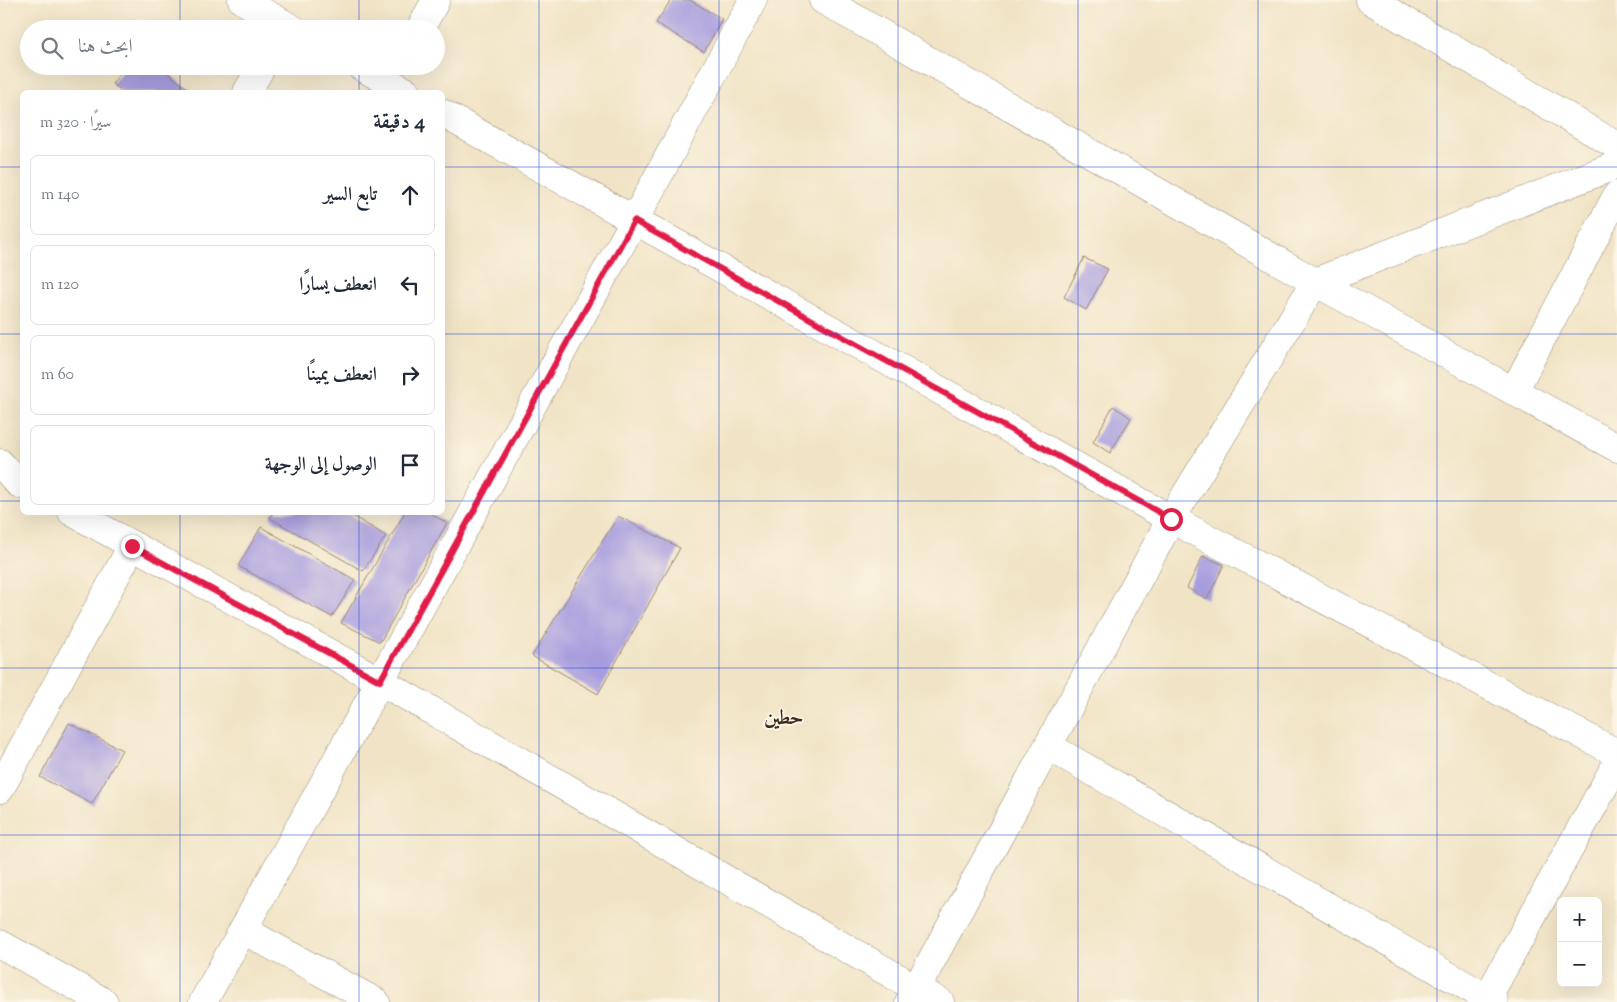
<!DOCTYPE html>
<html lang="ar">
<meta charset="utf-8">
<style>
:root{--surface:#fff;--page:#f6f6f7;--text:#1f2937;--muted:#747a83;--line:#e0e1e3}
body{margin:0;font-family:"Sorts Mill Goudy",Amiri,serif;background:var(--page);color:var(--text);direction:rtl}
.controls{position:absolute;right:15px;bottom:15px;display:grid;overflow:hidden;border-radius:8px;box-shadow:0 5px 20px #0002}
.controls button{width:45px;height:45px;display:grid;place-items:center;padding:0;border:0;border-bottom:1px solid var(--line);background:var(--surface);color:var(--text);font:25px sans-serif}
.stop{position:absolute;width:15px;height:15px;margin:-11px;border:4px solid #e11d48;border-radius:50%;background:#fff}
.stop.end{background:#e11d48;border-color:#fff;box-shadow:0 1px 5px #0008}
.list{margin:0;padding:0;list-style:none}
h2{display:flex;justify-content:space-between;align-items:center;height:65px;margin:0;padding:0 20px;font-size:21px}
h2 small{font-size:16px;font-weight:400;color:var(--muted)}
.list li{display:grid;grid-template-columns:32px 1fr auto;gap:15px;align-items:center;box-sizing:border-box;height:80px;margin:0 10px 10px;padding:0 10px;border:1px solid var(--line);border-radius:8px}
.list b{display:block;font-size:19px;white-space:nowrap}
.list em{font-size:16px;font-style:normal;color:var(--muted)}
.icon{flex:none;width:28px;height:28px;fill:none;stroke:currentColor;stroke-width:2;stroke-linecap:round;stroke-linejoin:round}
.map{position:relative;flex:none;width:1617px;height:1002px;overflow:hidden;direction:ltr}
.search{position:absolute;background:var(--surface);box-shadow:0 5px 20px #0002;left:20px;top:20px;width:425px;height:55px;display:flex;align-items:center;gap:12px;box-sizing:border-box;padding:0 18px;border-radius:28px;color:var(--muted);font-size:19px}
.panel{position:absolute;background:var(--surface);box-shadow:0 5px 20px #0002;left:20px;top:90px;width:425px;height:425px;border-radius:8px;direction:rtl}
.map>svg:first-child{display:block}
.building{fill:#a79cde}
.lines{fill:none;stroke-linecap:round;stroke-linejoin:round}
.minor-casing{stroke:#968772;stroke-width:29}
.tertiary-casing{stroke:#968772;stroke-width:29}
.minor{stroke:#fff;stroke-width:28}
.tertiary{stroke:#fff;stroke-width:28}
.route{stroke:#e11d48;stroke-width:6}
.grid{fill:none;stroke:#1d4ed8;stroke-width:1;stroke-opacity:0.55}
.labels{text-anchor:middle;stroke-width:4;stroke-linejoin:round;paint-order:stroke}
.quarter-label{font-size:20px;font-weight:bold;fill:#3b2a1e;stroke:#fcf5e5}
</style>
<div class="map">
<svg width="1617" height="1002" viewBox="0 0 1617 1002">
<rect width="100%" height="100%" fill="#fcf5e5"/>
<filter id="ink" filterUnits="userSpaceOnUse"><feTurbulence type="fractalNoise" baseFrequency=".02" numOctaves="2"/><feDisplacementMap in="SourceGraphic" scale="10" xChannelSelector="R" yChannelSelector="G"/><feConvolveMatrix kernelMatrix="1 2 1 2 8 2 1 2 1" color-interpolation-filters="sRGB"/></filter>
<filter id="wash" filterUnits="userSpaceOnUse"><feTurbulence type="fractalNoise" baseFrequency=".0096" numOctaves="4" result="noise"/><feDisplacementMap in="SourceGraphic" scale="20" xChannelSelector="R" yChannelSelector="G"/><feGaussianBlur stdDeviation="1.12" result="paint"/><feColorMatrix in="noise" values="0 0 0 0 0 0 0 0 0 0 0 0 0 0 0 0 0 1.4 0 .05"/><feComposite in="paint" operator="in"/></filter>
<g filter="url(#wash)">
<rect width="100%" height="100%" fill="#f1e4c6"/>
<g id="blocks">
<!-- building -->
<path class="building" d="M671,0H690L722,19L704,52L656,23Z
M126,66H159L192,92H124L112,84Z
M1084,258L1108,269L1086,310L1064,297Z
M1113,406L1131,418L1110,453L1093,442Z
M273,512H346L386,536L363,571L270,518Z
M405,512H428L447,523L380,642L341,623Z
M618,516L680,548L598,694L532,656Z
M261,527L355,580L332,617L238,566Z
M1203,556L1224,565L1207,599L1187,588Z
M69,723L122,750L92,804L40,777Z"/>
</g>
</g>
<g filter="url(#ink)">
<use href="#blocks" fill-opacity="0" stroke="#968772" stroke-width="1"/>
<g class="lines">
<defs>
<path id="minor" d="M242,0L293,29
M823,0L1315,282L1617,448
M1370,0L1617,146
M420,29L436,0
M360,66L407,92
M247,92L262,66
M442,113L1171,519L1617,753
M1514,391L1617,195
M0,463L18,483L22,485
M72,512L380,681L940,1002
M1048,746L1494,1002
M0,789L132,546
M243,930L376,1002
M0,944L104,1002
M909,1002L1171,519L1315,282L1617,165
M1485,1002L1617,763"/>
<path id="tertiary" d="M203,1002L634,221L753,0"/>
</defs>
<!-- minor casing -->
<use href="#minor" class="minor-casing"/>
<!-- tertiary casing -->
<use href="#tertiary" class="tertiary-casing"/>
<!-- minor -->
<use href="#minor" class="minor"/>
<!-- tertiary -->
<use href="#tertiary" class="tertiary"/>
</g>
</g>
<g class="lines" filter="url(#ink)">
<!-- route -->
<path class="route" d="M132,546L380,681L634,221L1171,519"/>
</g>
<!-- grid -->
<path class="grid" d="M180,0V29M359,0V29M539,0V1002M719,0V1002M898,0V1002M1078,0V1002M1258,0V1002M1437,0V1002M180,66V92M359,66V92M0,167H22M442,167H1617M0,334H22M442,334H1617M0,501H22M442,501H1617M180,512V1002M359,512V1002M0,668H1617M0,835H1617"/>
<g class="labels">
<!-- quarter labels -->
<g class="quarter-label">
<text x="784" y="724">حطين</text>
</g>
</g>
</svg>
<div class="controls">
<button>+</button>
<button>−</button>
</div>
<div class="stop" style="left:1171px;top:519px"></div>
<div class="stop end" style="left:132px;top:546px"></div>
<div class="search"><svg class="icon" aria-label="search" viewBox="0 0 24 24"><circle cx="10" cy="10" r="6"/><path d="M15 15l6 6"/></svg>ابحث هنا</div>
<section class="panel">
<h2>4 دقيقة<small>سيرًا · 320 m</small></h2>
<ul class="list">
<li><svg class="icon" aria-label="ahead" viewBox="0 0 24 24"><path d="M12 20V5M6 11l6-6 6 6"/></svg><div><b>تابع السير</b></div><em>140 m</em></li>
<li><svg class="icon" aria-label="left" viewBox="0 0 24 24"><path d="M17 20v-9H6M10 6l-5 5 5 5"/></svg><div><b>انعطف يسارًا</b></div><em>120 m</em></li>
<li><svg class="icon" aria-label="right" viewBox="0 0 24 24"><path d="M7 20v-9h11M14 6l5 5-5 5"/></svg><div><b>انعطف يمينًا</b></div><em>60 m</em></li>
<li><svg class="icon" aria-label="arrive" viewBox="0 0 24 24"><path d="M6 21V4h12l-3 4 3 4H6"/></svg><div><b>الوصول إلى الوجهة</b></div></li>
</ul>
</section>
</div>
